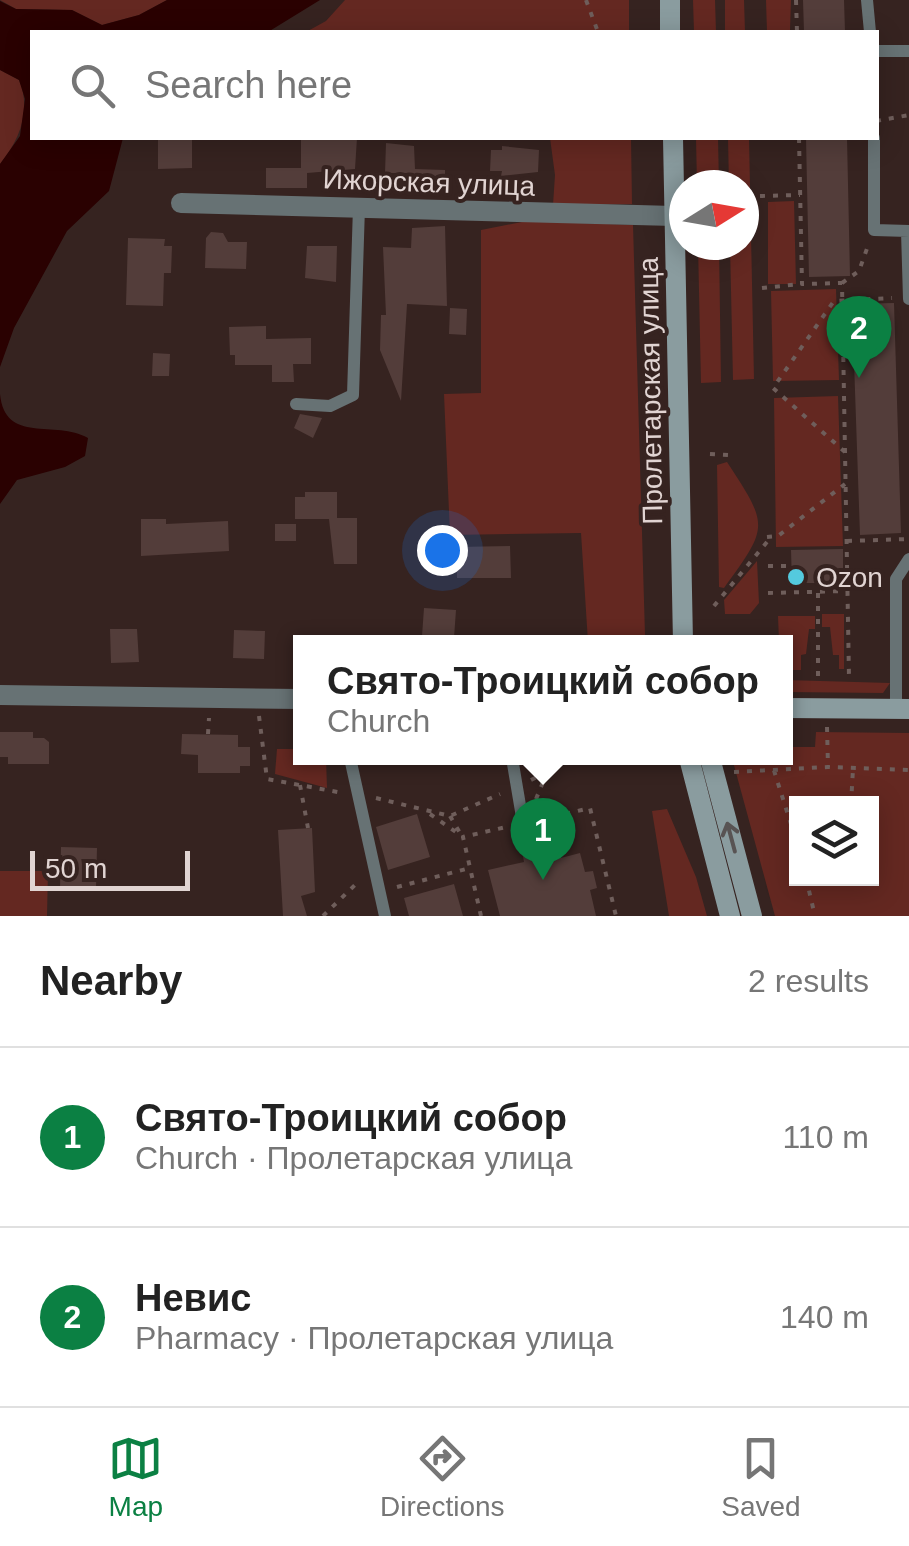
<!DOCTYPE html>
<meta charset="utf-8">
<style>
:root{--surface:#fff;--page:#f6f6f6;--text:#222;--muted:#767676;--line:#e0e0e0;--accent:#0b8043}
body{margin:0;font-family:Helvetica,sans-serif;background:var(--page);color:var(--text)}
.controls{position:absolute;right:30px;bottom:30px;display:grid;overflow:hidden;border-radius:0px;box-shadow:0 5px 25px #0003}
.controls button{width:90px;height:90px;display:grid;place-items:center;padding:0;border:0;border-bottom:2px solid var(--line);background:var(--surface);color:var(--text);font:50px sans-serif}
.compass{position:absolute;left:669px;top:170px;width:90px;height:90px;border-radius:50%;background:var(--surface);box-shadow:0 5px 25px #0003;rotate:79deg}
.scale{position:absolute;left:30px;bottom:25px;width:160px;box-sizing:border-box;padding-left:10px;border:5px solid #e1d4d2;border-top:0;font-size:28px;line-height:35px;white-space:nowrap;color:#e1d4d2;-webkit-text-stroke:8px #362320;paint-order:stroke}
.you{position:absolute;left:442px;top:550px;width:35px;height:35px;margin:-25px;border:8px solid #fff;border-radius:50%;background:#1a73e8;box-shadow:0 0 0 15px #1a73e833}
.badge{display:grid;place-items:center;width:65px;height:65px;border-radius:50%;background:var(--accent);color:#fff;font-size:32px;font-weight:700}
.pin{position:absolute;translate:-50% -82px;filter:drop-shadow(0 2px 5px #0008)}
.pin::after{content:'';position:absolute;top:52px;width:35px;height:30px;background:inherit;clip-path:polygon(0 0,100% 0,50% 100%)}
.popup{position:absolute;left:293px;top:635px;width:500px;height:130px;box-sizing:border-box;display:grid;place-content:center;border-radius:0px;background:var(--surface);filter:drop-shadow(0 2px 8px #0005);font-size:32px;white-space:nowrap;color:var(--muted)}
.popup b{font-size:38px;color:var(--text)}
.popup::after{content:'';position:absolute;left:50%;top:100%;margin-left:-20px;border:20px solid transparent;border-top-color:var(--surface)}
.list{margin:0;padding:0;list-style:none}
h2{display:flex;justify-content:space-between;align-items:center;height:130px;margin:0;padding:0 40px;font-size:42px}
h2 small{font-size:32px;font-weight:400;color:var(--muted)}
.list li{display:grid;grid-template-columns:65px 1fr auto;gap:30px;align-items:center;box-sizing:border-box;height:180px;padding:0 40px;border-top:2px solid var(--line)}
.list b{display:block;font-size:38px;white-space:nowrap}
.list p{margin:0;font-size:32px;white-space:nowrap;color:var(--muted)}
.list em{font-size:32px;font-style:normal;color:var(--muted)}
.icon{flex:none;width:55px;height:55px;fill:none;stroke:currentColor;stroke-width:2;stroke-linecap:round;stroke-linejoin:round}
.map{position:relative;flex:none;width:909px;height:916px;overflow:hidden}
.search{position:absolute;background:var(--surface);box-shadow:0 5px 25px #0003;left:30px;right:30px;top:30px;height:110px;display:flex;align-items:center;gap:25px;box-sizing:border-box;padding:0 35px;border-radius:0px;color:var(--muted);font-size:38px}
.sheet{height:490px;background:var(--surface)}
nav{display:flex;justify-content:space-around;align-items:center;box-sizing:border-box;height:140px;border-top:2px solid var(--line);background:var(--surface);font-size:28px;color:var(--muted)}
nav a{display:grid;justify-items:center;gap:5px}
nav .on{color:var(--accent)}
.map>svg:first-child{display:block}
.green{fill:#642821;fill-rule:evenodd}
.water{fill:#2a0101}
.building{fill:#533d3a}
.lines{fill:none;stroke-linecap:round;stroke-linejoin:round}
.path{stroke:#6f5e5b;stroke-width:4;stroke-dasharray:5 8;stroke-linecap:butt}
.lane{stroke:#677274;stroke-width:12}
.street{stroke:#677274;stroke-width:20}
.secondary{stroke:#8a9c9f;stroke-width:20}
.oneway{stroke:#585353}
.poi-dot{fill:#54cade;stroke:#362320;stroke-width:4}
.labels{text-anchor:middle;stroke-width:8;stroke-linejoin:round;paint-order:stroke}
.street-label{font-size:28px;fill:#e1d4d2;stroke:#362320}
.poi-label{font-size:28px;fill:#e1d4d2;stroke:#362320;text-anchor:start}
</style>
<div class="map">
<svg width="909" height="916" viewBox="0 0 909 916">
<rect width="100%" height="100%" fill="#362320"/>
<!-- green -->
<path class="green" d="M0,0H167L139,15L102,25L72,10L16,9Z
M345,0H629V32H306L326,21Z
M693,0H715L716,32H694Z
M725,0H744L745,32H725Z
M766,0H791L790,30L767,32Z
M0,70L19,80C32,110 19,141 0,164Z
M550,138H631L632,204L553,205L555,175Z
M696,138H718L719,185H697Z
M728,138H749L754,379L733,380L730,245H744V185H729Z
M794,201L796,284H768V202Z
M527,221L633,225L645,635L640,642H588L581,533L450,535L444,394L481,393V230Z
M698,245H719L721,382L701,383Z
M836,289L839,380L773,381L771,291Z
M838,396L843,546L776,547L774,398Z
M727,462C769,526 769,526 724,588L719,587L717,465Z
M757,561L759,603L750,614H725L724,600Z
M822,614H844V669H839V655H833L830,627H822Z
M778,616H815V629H809L806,654L801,655V670H786V642H779Z
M786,680L890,683L883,693L786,692Z
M816,732L909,733V916H775L732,758H786V747H815ZM796,804H872V878H796Z
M277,749H300V758H326L327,788L275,774Z
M667,809L696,877L707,916H669L652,811Z
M0,871H48L47,916H0Z"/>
<!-- water -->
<path class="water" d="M167,0H320L268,32H32V138H123L109,191L67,231L14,328L0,367V164L20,136L25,99L19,80L0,70V1L16,9L72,10L102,25L139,15Z
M0,394C5,445 55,419 88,438L85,456L65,467L17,480L0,504Z"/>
<!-- building -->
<path class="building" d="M803,0H844L845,32H804Z
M158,138H192V168L158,169Z
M357,138L355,169L307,173V188H266V168H301V139Z
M806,138H847L850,276L809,277Z
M386,143L414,146L415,169L445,170V193L411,192V173H385Z
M502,146L539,150L538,172L501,176L502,171H490L491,150H502Z
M445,226L447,306L407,304L401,401L380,350L381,315H386L383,247L411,248L412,228Z
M211,232L223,233L228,242H247L246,269L205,268L206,238Z
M128,238L165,239L164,246H172L171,273H164L163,306L126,305Z
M307,246H337L336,282L305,278Z
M894,303L901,533L860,535L852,304Z
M450,308L467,309L466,335L449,334Z
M266,326V339L311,338V364H293L294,382H272V365H235V355H230L229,327Z
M153,353L170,354L169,376H152Z
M300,414L322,418L313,438L294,428Z
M305,492H337V518H357V564H334L329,519H295V497H305Z
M141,519H166V524L228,521L229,551L141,556Z
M275,524H296V541H275Z
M510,546L511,578H457L456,547Z
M843,549V583H792L791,550Z
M424,608L456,610L454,638L422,636Z
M110,629H137L139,662L111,663Z
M234,630L265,631L264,659L233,658Z
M0,732H33V738H44L49,742V764H8V757H0Z
M182,734L238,735V747H250V766H240V773H198V755L181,754Z
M417,814L430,857L388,870L376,827Z
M312,828L315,892L301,896L307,916H283L278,830Z
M536,841L557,859L580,853L585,872L593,871L597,888L590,890L596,916H500L488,870L524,862L521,845Z
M61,847L97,848L96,888H60Z
M454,884L463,916H409L404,898Z"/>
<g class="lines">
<!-- path -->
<path class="path" d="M586,0L598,32
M796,0L797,32
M876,121L909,115
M799,138L802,284L842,283L849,677
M760,196L800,195
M842,283L859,271L869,243
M762,288L801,284
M845,452L773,388L834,301L892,298
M710,454L728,455
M767,537L778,536L845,484
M847,541L909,539
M768,566H789
M768,593L848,591
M714,606L767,542
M818,676V592
M259,716L267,779L343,793
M827,727L828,767
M208,734L209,718
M770,758L796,840
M734,772L828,767L909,770
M531,780L549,771
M300,785L308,828
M376,798L450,816L500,794
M536,799L553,758
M851,804L853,769
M430,814L463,837
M450,816L460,833
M540,820L590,808L616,916
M806,878L815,916
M397,887L470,868
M323,916L359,881
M481,916L463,837L506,827"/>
<!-- lane -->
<path class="lane" d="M867,0L870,32
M876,51H909
M874,138V230L909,231
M907,231L909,299
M296,404L330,406L353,395L359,207
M896,709V579L909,559
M350,758L385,916
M512,758L523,823"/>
<!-- street -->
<path class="street" d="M181,203L674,216
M0,695L300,699"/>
<!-- secondary -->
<path class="secondary" d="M670,0V32
M673,138L683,642
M786,708L909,709
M689,758L730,916
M710,758L752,916"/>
</g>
<!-- one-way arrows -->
<defs><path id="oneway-shaft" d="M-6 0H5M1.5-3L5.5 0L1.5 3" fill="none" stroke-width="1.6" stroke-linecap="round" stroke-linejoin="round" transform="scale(2.5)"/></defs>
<use class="oneway" href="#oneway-shaft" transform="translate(731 837) rotate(-105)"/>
<!-- markers -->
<circle class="poi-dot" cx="796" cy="577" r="10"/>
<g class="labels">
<!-- street labels -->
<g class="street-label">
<text transform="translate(429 182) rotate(2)" y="10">Ижорская улица</text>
<text transform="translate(650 391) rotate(-91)" y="10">Пролетарская улица</text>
</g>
<!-- poi labels -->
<g class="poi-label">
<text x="816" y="587">Ozon</text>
</g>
</g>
</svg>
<div class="controls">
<button><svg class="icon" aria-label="layers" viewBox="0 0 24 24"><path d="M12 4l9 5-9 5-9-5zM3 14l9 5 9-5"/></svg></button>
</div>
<svg class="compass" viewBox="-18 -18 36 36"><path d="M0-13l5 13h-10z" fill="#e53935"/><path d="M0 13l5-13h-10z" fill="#767676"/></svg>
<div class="scale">50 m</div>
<div class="you"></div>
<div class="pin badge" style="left:543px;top:880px">1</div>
<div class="popup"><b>Свято-Троицкий собор</b>Church</div>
<div class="pin badge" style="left:859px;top:378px">2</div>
<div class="search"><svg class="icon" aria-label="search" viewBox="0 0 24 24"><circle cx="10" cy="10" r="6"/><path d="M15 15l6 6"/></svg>Search here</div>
</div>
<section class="sheet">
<h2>Nearby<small>2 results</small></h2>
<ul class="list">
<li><span class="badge">1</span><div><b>Свято-Троицкий собор</b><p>Church · Пролетарская улица</p></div><em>110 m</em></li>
<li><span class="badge">2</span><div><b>Невис</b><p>Pharmacy · Пролетарская улица</p></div><em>140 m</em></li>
</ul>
</section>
<nav>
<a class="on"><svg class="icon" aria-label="map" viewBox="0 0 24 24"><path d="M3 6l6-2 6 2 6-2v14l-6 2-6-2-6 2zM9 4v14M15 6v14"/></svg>Map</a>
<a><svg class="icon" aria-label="directions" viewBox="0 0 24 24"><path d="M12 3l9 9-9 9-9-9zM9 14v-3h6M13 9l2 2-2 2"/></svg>Directions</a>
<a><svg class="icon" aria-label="saved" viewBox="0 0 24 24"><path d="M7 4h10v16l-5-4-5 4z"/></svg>Saved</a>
</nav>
